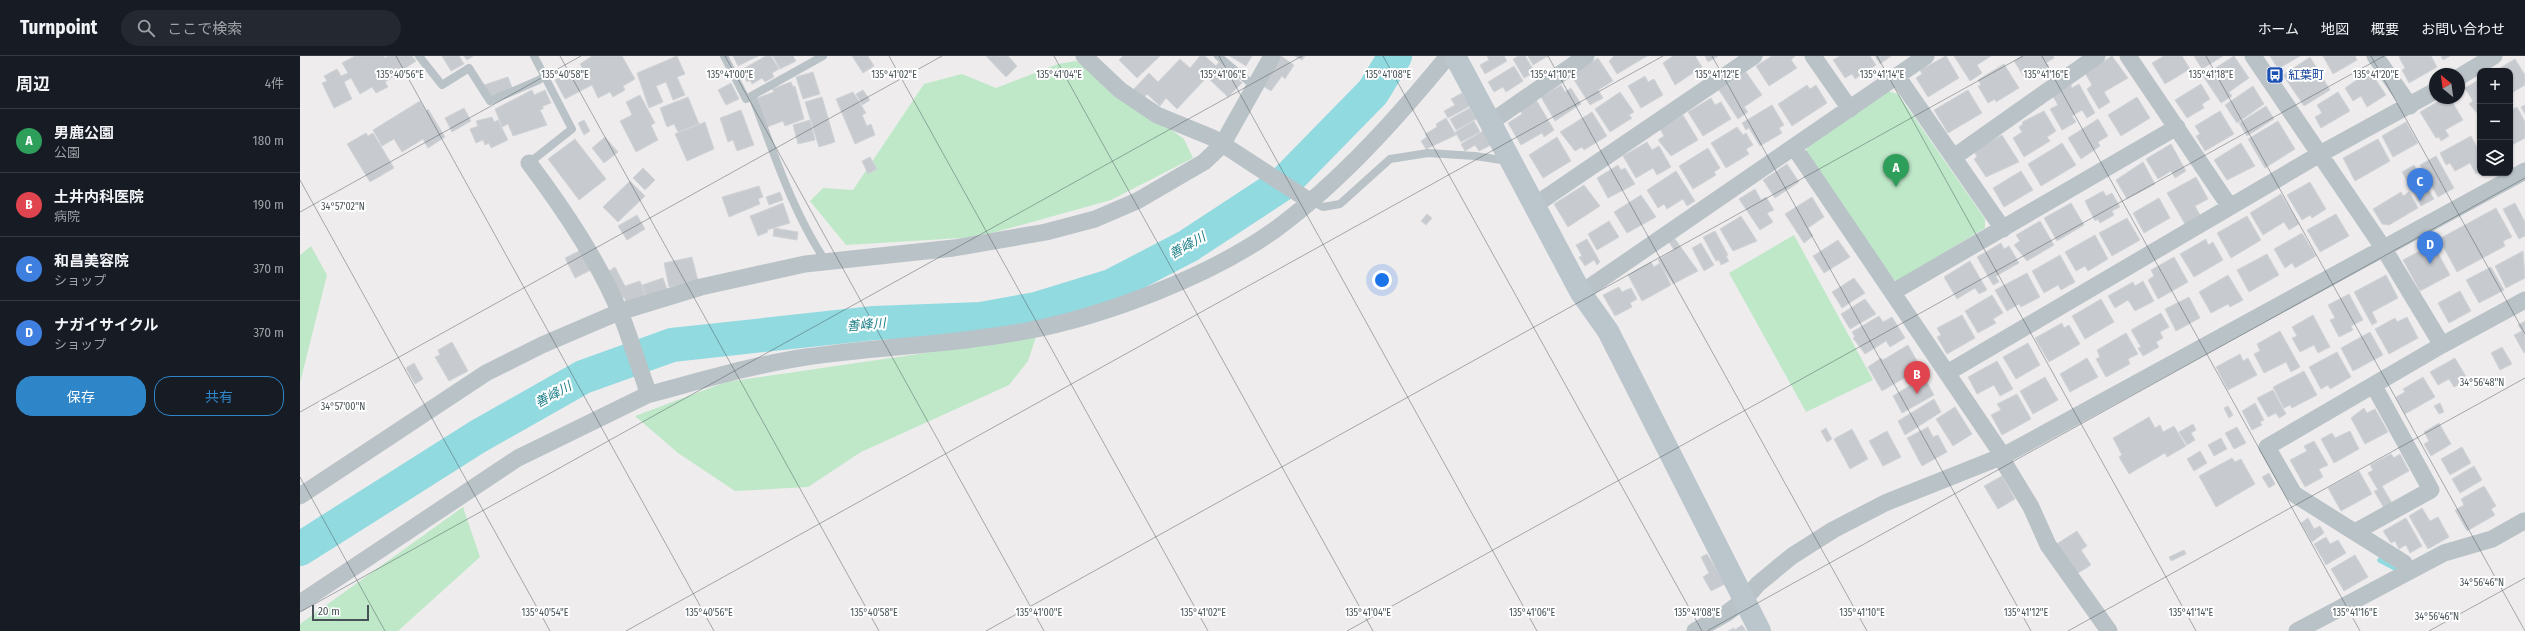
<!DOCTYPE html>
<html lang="ja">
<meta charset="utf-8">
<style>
:root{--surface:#171b24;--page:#242831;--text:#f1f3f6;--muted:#9ea1a6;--line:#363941;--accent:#2e85c7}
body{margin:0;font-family:"Fira Sans Condensed","Noto Sans JP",sans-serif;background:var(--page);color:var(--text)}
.controls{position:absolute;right:12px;top:12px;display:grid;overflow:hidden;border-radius:8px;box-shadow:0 1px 3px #0004}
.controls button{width:36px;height:36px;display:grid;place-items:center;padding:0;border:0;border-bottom:1px solid var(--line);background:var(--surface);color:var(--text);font:20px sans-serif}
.compass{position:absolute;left:2129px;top:12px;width:36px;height:36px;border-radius:50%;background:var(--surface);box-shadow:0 1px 3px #0004;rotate:331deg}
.scale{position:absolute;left:12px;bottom:10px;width:57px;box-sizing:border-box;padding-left:4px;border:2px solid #475257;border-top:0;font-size:11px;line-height:14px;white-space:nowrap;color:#475257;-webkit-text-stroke:3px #fff;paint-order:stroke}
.you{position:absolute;left:1082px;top:224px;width:14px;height:14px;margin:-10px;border:3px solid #fff;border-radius:50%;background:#1a73e8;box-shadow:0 0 0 6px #1a73e833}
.badge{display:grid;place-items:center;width:26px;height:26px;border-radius:50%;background:var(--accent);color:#fff;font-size:13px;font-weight:700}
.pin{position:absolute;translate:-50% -33px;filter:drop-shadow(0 1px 2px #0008)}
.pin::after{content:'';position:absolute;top:21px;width:14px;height:12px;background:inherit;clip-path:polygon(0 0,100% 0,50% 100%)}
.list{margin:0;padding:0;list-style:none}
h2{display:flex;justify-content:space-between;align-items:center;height:52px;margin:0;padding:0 16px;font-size:17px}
h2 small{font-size:13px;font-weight:400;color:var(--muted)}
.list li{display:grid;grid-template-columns:26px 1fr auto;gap:12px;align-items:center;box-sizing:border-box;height:64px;padding:0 16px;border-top:1px solid var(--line)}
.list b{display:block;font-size:15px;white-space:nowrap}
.list p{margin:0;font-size:13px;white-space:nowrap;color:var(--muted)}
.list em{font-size:13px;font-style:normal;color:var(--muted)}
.actions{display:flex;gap:8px;padding:12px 16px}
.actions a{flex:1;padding:9px 0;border:1px solid var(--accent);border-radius:16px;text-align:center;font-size:14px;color:var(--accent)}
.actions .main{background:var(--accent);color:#fff}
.icon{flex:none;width:22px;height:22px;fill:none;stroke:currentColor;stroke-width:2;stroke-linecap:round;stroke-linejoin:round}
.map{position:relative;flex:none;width:2225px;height:575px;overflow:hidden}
header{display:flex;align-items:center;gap:24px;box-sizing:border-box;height:56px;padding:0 20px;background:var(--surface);border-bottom:1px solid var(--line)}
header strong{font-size:19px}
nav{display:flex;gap:22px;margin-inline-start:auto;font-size:14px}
.search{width:280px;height:36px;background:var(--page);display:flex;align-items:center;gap:10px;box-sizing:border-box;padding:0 14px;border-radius:22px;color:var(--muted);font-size:15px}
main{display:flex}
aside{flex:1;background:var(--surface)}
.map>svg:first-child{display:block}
.green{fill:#bfe8c9}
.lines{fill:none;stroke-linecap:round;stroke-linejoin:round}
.stream{stroke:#91dae0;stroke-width:5.5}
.river{stroke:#91dae0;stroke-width:34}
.building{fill:#c7cacf;stroke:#d1d4d7}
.lane{stroke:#b9c2c7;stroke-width:8}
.street{stroke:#b9c2c7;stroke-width:17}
.secondary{stroke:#bac5cc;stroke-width:22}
.ticks{fill:none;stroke:#475257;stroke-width:1;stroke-opacity:0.45}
.labels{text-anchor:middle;stroke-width:4;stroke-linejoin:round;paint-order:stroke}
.transit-label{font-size:12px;fill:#164399;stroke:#fff;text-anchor:start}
.water-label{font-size:13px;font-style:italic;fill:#1c7f87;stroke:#fff}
.ticks-label{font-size:10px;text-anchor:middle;fill:#475257;stroke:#fff;stroke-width:4;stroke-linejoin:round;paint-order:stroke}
</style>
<header>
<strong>Turnpoint</strong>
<div class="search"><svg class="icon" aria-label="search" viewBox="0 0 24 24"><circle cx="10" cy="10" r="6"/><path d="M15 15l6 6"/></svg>ここで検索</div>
<nav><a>ホーム</a><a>地図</a><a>概要</a><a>お問い合わせ</a></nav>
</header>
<main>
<aside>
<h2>周辺<small>4件</small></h2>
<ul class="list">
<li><span class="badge" style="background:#2e9e5b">A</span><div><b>男鹿公園</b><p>公園</p></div><em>180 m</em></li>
<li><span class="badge" style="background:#e0444e">B</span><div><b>土井内科医院</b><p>病院</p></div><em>190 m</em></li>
<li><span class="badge" style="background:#3f7fe0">C</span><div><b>和昌美容院</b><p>ショップ</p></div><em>370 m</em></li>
<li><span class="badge" style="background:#3f7fe0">D</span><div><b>ナガイサイクル</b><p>ショップ</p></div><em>370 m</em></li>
</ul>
<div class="actions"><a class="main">保存</a><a>共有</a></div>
</aside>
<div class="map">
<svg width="2225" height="575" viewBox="0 0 2225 575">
<rect width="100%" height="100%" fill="#efeced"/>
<!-- green -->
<path class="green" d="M776,5L884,83L893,102L811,144L678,181L546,189L510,145L523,132L553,134L624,28L662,18L696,32L758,8Z
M1587,35L1598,38L1685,163V172L1597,225L1590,222L1507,98V89Z
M1494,179L1573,324L1506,356L1429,217Z
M11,190L27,219L0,327V199Z
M736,281L728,305L709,329L561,396L508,431L435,435L378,397L335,360L426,326Z
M163,451L180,501L98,575H0V568Z"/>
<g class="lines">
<!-- stream -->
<path class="stream" d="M2080,504L2101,515"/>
<!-- river -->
<path class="river" d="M0,493L177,381L283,321L372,289L574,267L681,263L736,253L811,230L888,190L984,127L1073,36L1095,0"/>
</g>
<!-- building -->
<path class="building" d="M55,0H84L85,2L88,0H112L116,5L85,26L88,31L76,37L72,31L60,38L51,22L44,26L52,43L34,52L22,27L27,25L24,20L37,13L41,20L48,17L42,7Z
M142,0H159L164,8L151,15Z
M164,0H173L167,4Z
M292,0H322L335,23L323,30L325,34L313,41L310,36L298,42L292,29L265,43L255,24L279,12L281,17L284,15L280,8Z
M377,0L385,18L377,21L385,39L373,44L366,26L356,30L363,46L349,52L337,17Z
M433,0H458L438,10Z
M466,0H471L479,13L472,17L474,21L465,26L462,22L452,28L450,24L447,26L441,14Z
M473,0H493L496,5L480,13Z
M552,0H568L574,10L563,17Z
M686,0H708L717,10L706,21Z
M823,0H860L837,22L819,4Z
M900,0H905L916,10L919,6L942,27L928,41L907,21L877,53L866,42L860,50L847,38L841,45L831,36L849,17L858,26L880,3L890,12Z
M930,0H952L946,10Z
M981,0L994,9L985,23L982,20L971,35L960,28Z
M995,0H1005L1002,4Z
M1187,0H1204L1207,5L1185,18L1180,9L1189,4Z
M1219,0H1225L1235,16L1224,22L1213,3Z
M1228,0H1248L1233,9Z
M1314,0H1347L1317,18L1309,5Z
M1373,0H1395L1402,11L1375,29L1363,7Z
M1405,0H1418L1408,6Z
M1472,0H1495L1491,4L1497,12L1469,30L1456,10Z
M1540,0H1570L1576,9L1555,23L1552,18L1545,22L1533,4Z
M1575,0H1591L1580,8Z
M1646,0L1659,22L1628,41L1616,22L1622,18L1620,14Z
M1654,0H1691L1677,9L1682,17L1670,25Z
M1722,0H1753L1754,2L1746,7L1749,10L1726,24L1714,5Z
M1812,0L1828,22L1804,36L1810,46L1799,53L1787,33L1792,29L1785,17Z
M1864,0H1882L1890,13L1865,28L1852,7Z
M1894,0H1923L1902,13Z
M1934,0L1949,22L1929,36L1932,40L1921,47L1903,20Z
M1970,0H2000L1978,13Z
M2023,0H2055L2057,4L2033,18Z
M2101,0H2131L2137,11L2109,27L2102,14L2105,12L2099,1Z
M2141,0H2150L2143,4Z
M2010,1L2030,34L2004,50L1983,19Z
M1298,2L1313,25L1298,34L1303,42L1290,49L1271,19Z
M2215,3L2225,19V29L2210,38V15H2195Z
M1704,8L1719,32L1696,46L1695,43L1688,47L1678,30L1681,29L1678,24Z
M1214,10L1223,25L1206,36L1203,31L1194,36L1188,26Z
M2070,15L2086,39L2067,51L2061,40L2053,45L2045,32Z
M513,16L520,38L503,43L496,21Z
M1446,16L1462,39L1444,51L1448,56L1438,63L1419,34Z
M1345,20L1348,26L1354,23L1363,39L1341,52L1328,30Z
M208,21L213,34L189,42L184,29Z
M2180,23V59H2179L2169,48L2173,45L2165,32Z
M491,26L493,31L495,30L504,63L485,70L483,65L467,71L457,42L474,36L472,33Z
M431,27L439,43L426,49L418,34Z
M1779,28L1795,57L1787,62L1782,54L1772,60L1776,66L1762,74L1750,53L1758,49L1752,39L1771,29L1772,32Z
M1901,28L1910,43L1902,48L1904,52L1887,62L1875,44Z
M1261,29L1265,36L1271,32L1281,48L1255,65L1241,41Z
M1507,29L1510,33L1516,29L1527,47L1492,70L1478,48Z
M1953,30L1964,48L1937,67L1925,49Z
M232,34L234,39L245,34L251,47L243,50V53L240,54L247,69L213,80L208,68L202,71L195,53Z
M563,34L570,44L562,49L556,38Z
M1668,34L1682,57L1648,77L1634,54Z
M553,36L566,57L562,59L567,70L571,68L575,79L555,88L536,43Z
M1320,36L1334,56L1329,59L1332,62L1310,76L1295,53Z
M2038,36L2050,55L2021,72L2015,61L2022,57L2017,49Z
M1162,37L1170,50L1148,62L1144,55L1155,49L1151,43Z
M340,39L355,67L351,69L358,84L336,96L320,65L332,59L326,46Z
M388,41L399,68L378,76L374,68L367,71L360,52Z
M522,41L535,86L519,91L505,46Z
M1837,41L1850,62L1821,80L1808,59Z
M1235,42L1254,74L1244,81L1242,77L1221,89L1208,67L1222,58L1219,52Z
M1411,42L1415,49L1421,46L1431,63L1403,80L1388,56Z
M2144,42H2150L2163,64L2145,74L2149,80L2141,85L2139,81L2136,82L2120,56Z
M120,45L126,55L128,53L145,81L128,92L123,83L102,96L94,83L82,90L73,74Z
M1472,49L1484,69L1479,72L1482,77L1460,90L1449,72L1446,74L1442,67Z
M2225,49V58L2221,51Z
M1966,50L1974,63L1947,80L1939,67Z
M2217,51L2225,66V82L2210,90V55Z
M164,52L171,65L152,76L145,62Z
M1170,52L1176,63L1156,74L1150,63Z
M441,54L454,89L437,95L433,84L428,86L420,62Z
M1744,55L1756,75L1747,81L1750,85L1724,101L1713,82L1722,76L1719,71L1723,68L1722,66Z
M1920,55L1934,78L1905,95L1896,80L1900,78L1895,70Z
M1292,56L1307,80L1284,94L1282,91L1275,95L1260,76Z
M1383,59L1398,84L1371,100L1358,84L1364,80L1360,73Z
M192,61L194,66L198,64L208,84L191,92L189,87L185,89L183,84L176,87L170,73L178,70L176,65Z
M1146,62L1156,79L1126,93L1121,85L1127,81L1125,78L1137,71L1136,68Z
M1798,63L1808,80L1798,86L1800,90L1781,103L1768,82Z
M284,64L290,75L284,79L278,67Z
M510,64L515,84L498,88L493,69Z
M1174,65L1180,76L1161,86L1155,76Z
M1978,65L1995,93L1965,112L1948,83Z
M405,66L414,93L387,105L375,78Z
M2106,66L2118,87L2093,101L2082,80Z
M1437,71L1443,79L1446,77L1453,89L1446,93L1449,98L1426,112L1411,87Z
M1183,75L1191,89L1179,95L1175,89L1165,95L1161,88Z
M66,77L68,80L73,77L94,112L70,126L47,88Z
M1702,79L1719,106L1686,121L1674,103L1677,101L1674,95Z
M2171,80L2180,97V116L2176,118L2170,107L2155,115L2150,107L2146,109L2140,97Z
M305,81L318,96L304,107L292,92Z
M1257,81L1271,105L1243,122L1229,99Z
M275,83L306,123L279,144L248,103Z
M2078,83L2090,105L2055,125L2043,102Z
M1347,86L1352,94L1359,90L1371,111L1357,119L1353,112L1336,122L1323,100Z
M1762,87L1776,109L1741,130L1728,108Z
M1941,87L1955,110L1927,124L1914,104Z
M1871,88L1886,115L1875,122L1871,115L1858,123L1846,103Z
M1408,92L1420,112L1414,116L1416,119L1393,133L1379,110Z
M2136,100L2154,132L2138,141L2120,109Z
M570,101L577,113L568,118L562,105Z
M1843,106L1855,128L1827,143L1816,124Z
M1487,108L1499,126L1475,142L1463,124Z
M1318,109L1321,114L1325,112L1335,128L1308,142L1297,122Z
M2114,109L2134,143L2121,150L2102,116Z
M343,112L355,124L345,134L333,122Z
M1376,115L1395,145L1387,150L1383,143L1367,153L1364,148L1358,152L1347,134Z
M1721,115L1733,134L1704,151L1693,132Z
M1896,121L1908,143L1895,150L1900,159L1885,168L1867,137Z
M330,125L345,140L318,166L303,151Z
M2010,126L2026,153L2012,162L2010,159L2002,164L1987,139Z
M1284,129L1300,150L1268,171L1254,148Z
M459,130L463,141L458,143L460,148L429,161L422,141Z
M1455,133L1461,144L1466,141L1474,154L1467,157L1473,166L1460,174L1439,143Z
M1803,135L1806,140L1812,137L1820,151L1812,155L1814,159L1800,167L1798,163L1795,165L1785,145Z
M480,136L483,144L469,149L466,141Z
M2101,136L2103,140L2109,136L2118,152L2089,169L2082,168L2073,153Z
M1981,138L1999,168L1989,174L1984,166L1963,179L1950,157Z
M1341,139L1356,161L1327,177L1314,156Z
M1512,141L1524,161L1508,172L1513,180L1504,187L1485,158Z
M1859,142L1870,162L1844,177L1833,157Z
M483,147L490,167L467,174L468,176L458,180L450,160Z
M1771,147L1784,169L1757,185L1744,162Z
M2215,147L2225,166V180L2219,183L2203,153Z
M2196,152L2212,181L2203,185L2205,190L2157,216L2139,183Z
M1127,158L1132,162L1126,169L1121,165Z
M2036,158L2049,180L2020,196L2007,174Z
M337,159L345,173L327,184L318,170Z
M1441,160L1457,185L1433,195L1420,173Z
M1947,160L1961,184L1931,202L1917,177Z
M1827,162L1840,184L1812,200L1799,177Z
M1309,165L1319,181L1297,194L1288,178Z
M1740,165L1754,189L1727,205L1714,189L1720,185L1716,179Z
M474,172L498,176L497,184L473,180Z
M1415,175L1428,199L1426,200L1429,205L1421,209L1419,204L1416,205L1403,181Z
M2002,177L2016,200L1995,212L1992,207L1985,212L1974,193Z
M1795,179L1808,203L1788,215L1785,210L1776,215L1765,196Z
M1287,183L1300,206L1297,209L1294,204L1285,210L1279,201L1282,200L1276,189Z
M1375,183L1398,215L1373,228L1358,204L1374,194L1369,186Z
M1906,183L1908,189L1913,186L1923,204L1894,221L1880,198Z
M1538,184L1550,201L1524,217L1513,200Z
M1401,187L1414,209L1404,215L1392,192Z
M1701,187L1704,193L1709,190L1719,207L1696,220L1699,226L1693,229L1677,201Z
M2133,188L2150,219L2120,235L2103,204Z
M281,194L291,214L275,222L265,202Z
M2223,195L2225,222L2206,232L2195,210Z
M1967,198L1979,219L1949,236L1937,214Z
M1760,199L1775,226L1761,234L1758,229L1744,237L1732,215Z
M392,201L398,225L369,231L364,207Z
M1874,201L1888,226L1858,243L1848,224L1854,220L1851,214Z
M1670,205L1687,234L1679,238L1675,232L1657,243L1644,221Z
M1351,206L1354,211L1360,207L1371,229L1342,245L1328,219Z
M315,211L325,230L340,225L346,241L327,248L324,241L322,242L306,217Z
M2191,211L2204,234L2179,247L2166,224Z
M1727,217L1740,241L1721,251L1719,248L1707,255L1695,234Z
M1928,219L1943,244L1930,251L1928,248L1911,257L1899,236Z
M2086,219L2098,242L2072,256L2077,266L2072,269L2054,236Z
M363,222L367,233L346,240L342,229Z
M1554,222L1565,237L1542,252L1532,236Z
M1843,225L1854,245L1835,255L1828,244L1815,252L1808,240L1833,226L1835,230Z
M1319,231L1322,236L1331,232L1337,243L1330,247L1332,251L1315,260L1303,239Z
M2160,235L2171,255L2149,267L2138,247Z
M2049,238L2063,264L2051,270L2053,274L2039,281L2030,264L2035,262L2028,249Z
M1692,239L1703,257L1693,263L1696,267L1678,277L1665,255Z
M1889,241L1900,262L1876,275L1865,253Z
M1565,243L1576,258L1550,273L1541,258Z
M1801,243L1814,266L1785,283L1772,260Z
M1861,257L1869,271L1860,276L1863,282L1856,286L1859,291L1843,300L1838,292L1841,291L1831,274Z
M1662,259L1675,282L1647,298L1637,281L1641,279L1637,272Z
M2013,259L2030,291L2018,297L2014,289L2000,296L1992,282L1997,280L1992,271Z
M1579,260L1583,266L1592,261L1605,282L1590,291L1586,285L1565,298L1553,282L1555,281L1552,276Z
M2107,261L2118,282L2089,298L2075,273L2095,262L2097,266Z
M2225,265V296L2224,297L2214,279L2222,275L2218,269Z
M1762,267L1764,272L1769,269L1780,288L1749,306L1735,282Z
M1980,275L2000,311L1991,316L1986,306L1964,317L1954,298L1960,295L1957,288Z
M2070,276L2083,299L2053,315L2041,292Z
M1826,277L1838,298L1828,303L1830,308L1806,321L1796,303L1800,301L1797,294Z
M152,286L168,315L149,325L135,301L140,299L138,294Z
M1728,287L1740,309L1716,323L1703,301Z
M1608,289L1621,312L1582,335L1568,311L1581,302L1583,304Z
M2202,291L2212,308L2200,314L2191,297Z
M2037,296L2051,321L2030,333L2028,329L2021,333L2009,311Z
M1940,298L1943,305L1948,302L1957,319L1928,334L1916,311Z
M1787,302L1798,321L1770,336L1760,318Z
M2155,302L2168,324L2154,331L2149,323L2138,329L2130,316Z
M1697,305L1713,333L1700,340L1694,329L1677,338L1668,321Z
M114,307L123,323L115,328L106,312Z
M2004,315L2017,339L1992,352L1990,349L1984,352L1973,331Z
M1624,321L1634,339L1602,357L1593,340Z
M1745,321L1758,344L1733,358L1720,335Z
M2123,321L2135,341L2105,358L2096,341L2105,336L2103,333Z
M1973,334L1986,358L1979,362L1976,357L1968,361L1957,342Z
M1717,338L1731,363L1702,379L1691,359L1701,354L1697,348Z
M1634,343L1641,356L1605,379L1598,365Z
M1955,347L1964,364L1960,366L1962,369L1952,374L1942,355Z
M2140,347L2144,356L2139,358L2134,350Z
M1928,350L1933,359L1929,362L1924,352Z
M1655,351L1672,378L1653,390L1636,363Z
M2064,352L2067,357L2075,353L2088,376L2065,388L2051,362Z
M1849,361L1855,372L1860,369L1863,376L1874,370L1886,390L1867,401L1865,397L1829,418L1819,401L1822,399L1813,382Z
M2139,367L2151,388L2131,400L2124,388L2129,385L2124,376Z
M1893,368L1896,374L1891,377L1895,384L1887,389L1879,376Z
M1628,371L1633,381L1638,379L1647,396L1622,410L1607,382Z
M1937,371L1946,387L1934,393L1925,377Z
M1526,372L1532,383L1527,386L1521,375Z
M1552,373L1568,403L1550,413L1534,383Z
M1587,375L1601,401L1583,410L1569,385Z
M2050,375L2059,393L2034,407L2021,383L2032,377L2035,382Z
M1921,382L1927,393L1914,400L1908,389Z
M2014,385L2028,409L2019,413L2023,421L2005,431L1990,404L2007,395L2004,390Z
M2162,391L2171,407L2150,419L2141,403Z
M1900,395L1907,407L1894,415L1887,403Z
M2091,398L2094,402L2100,398L2109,415L2082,430L2092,447L2084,452L2074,435L2078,434L2068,417L2073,414L2070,409Z
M1932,402L1935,406L1941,403L1955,428L1916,451L1899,420Z
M2174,410L2182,424L2160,437L2152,423Z
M2059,415L2072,438L2041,455L2028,432Z
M1969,417L1975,428L1969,432L1962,421Z
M1702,420L1715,443L1698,453L1684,430Z
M2184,430L2196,450L2191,453L2195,459L2167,475L2155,454L2164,449L2161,443Z
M2122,452L2130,465L2138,461L2149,481L2128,493L2109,460Z
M2008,462L2014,473L2020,470L2024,477L2012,486L2001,467Z
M2106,462L2122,490L2110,497L2106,489L2099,493L2095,485L2091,487L2083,475Z
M1777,475L1787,490L1781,494L1791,509L1775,519L1755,489Z
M2026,481L2030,488L2038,484L2046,497L2026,509L2014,488Z
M1884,494L1886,498L1871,505L1869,501Z
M1407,498L1425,528L1411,535L1403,521L1409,517L1401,501Z
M2055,499L2068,521L2044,535L2031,513Z
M1442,569L1446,575H1428L1434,572L1435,574Z"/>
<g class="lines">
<!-- lane -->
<path class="lane" d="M119,0L142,29L169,12L190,45L239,24L245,19
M424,0L446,43L523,0
M918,0L954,30
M452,40C474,97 492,155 526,206
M229,107L272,73L234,0
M1009,144L1023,151L1040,148L1090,103L1128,97L1175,100L1208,105"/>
<!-- street -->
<path class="street" d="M784,0L820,34L857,59L913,82L1005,142
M1513,0L1550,53
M1828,0L1930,151
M1953,0L2084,193L2142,289
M2075,0L2110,50
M1597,20L1703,173
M2159,21L2194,0
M1191,66L1286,0
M1494,91L1703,400
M1654,101L1797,0
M1235,149L1454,0
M1593,236L1877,71
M1281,237L1626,0
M1647,317L2020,98L2135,35
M347,339C400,325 452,309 506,301C579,290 653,289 726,275C805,260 911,220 976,173C1041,125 1097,62 1148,0
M1700,400L1731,451L1748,489L1809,575
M0,440L186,317L242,289L319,256L401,231L505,208L654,192L746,176L795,163L837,145L904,106L922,89L972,0
M2055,476L2131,434L2074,330
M2104,507L1994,438L1967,391L2142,289L2225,244
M0,547L218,402L347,339L346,330C338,308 331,285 323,264C300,207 265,155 229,107
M1395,575L1427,557L1445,543L1458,528L1492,500L1533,474L1585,447L1703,400L2225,115
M1997,575L2144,497L2192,483L2224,465"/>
<!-- secondary -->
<path class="secondary" d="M1155,0L1281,237L1308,275L1460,575"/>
</g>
<!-- ticks -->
<path class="ticks" d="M96,0L414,575M260,0L579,575M425,0L744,575M589,0L908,575M754,0L1073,575M919,0L1237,575M1083,0L1402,575M1248,0L1567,575M1412,0L1731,575M1577,0L1896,575M1742,0L2060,575M1906,0L2225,575M2071,0L2225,278M0,124L250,575M0,156L281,0M0,356L642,0M0,421L85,575M0,556L1002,0M326,575L1363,0M686,575L1723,0M1047,575L2084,0M1407,575L2225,122M1768,575L2225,322M2129,575L2225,522"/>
<!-- icons -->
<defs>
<symbol id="bus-square" viewBox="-11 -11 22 22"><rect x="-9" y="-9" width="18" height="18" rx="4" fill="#1a4fb4" stroke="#fff"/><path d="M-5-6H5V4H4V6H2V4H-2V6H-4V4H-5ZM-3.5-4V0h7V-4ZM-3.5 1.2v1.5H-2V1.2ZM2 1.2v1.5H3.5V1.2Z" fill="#fff"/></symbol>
</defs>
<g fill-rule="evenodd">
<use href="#bus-square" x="1965" y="9" width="20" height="20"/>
</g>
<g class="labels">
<!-- transit labels -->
<g class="transit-label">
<text x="1988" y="23">紅葉町</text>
</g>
<!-- water labels -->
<g class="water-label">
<text transform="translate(887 189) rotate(-30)" y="5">善峰川</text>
<text transform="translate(566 268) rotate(-5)" y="5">善峰川</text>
<text transform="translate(253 338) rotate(-29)" y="5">善峰川</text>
</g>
</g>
<g class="ticks-label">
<text x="100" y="22">135°40'56"E</text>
<text x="265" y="22">135°40'58"E</text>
<text x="430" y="22">135°41'00"E</text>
<text x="594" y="22">135°41'02"E</text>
<text x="759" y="22">135°41'04"E</text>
<text x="923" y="22">135°41'06"E</text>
<text x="1088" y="22">135°41'08"E</text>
<text x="1253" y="22">135°41'10"E</text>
<text x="1417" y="22">135°41'12"E</text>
<text x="1582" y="22">135°41'14"E</text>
<text x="1746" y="22">135°41'16"E</text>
<text x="1911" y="22">135°41'18"E</text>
<text x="2076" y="22">135°41'20"E</text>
<text x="43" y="154">34°57'02"N</text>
<text x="2182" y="330">34°56'48"N</text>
<text x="43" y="354">34°57'00"N</text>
<text x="2182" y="530">34°56'46"N</text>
<text x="245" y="560">135°40'54"E</text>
<text x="409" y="560">135°40'56"E</text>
<text x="574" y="560">135°40'58"E</text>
<text x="739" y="560">135°41'00"E</text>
<text x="903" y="560">135°41'02"E</text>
<text x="1068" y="560">135°41'04"E</text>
<text x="1232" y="560">135°41'06"E</text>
<text x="1397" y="560">135°41'08"E</text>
<text x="1562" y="560">135°41'10"E</text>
<text x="1726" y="560">135°41'12"E</text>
<text x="1891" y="560">135°41'14"E</text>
<text x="2055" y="560">135°41'16"E</text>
<text x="2137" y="564">34°56'46"N</text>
</g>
</svg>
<div class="controls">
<button>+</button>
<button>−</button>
<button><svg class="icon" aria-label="layers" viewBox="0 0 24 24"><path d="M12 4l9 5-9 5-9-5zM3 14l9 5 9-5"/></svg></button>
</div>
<svg class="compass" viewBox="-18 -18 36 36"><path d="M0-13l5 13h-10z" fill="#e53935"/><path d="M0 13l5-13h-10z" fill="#9ea1a6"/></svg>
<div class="scale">20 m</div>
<div class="you"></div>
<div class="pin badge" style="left:1596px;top:131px;background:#2e9e5b">A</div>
<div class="pin badge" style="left:1617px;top:338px;background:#e0444e">B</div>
<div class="pin badge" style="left:2120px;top:145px;background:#3f7fe0">C</div>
<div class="pin badge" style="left:2130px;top:208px;background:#3f7fe0">D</div>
</div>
</main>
